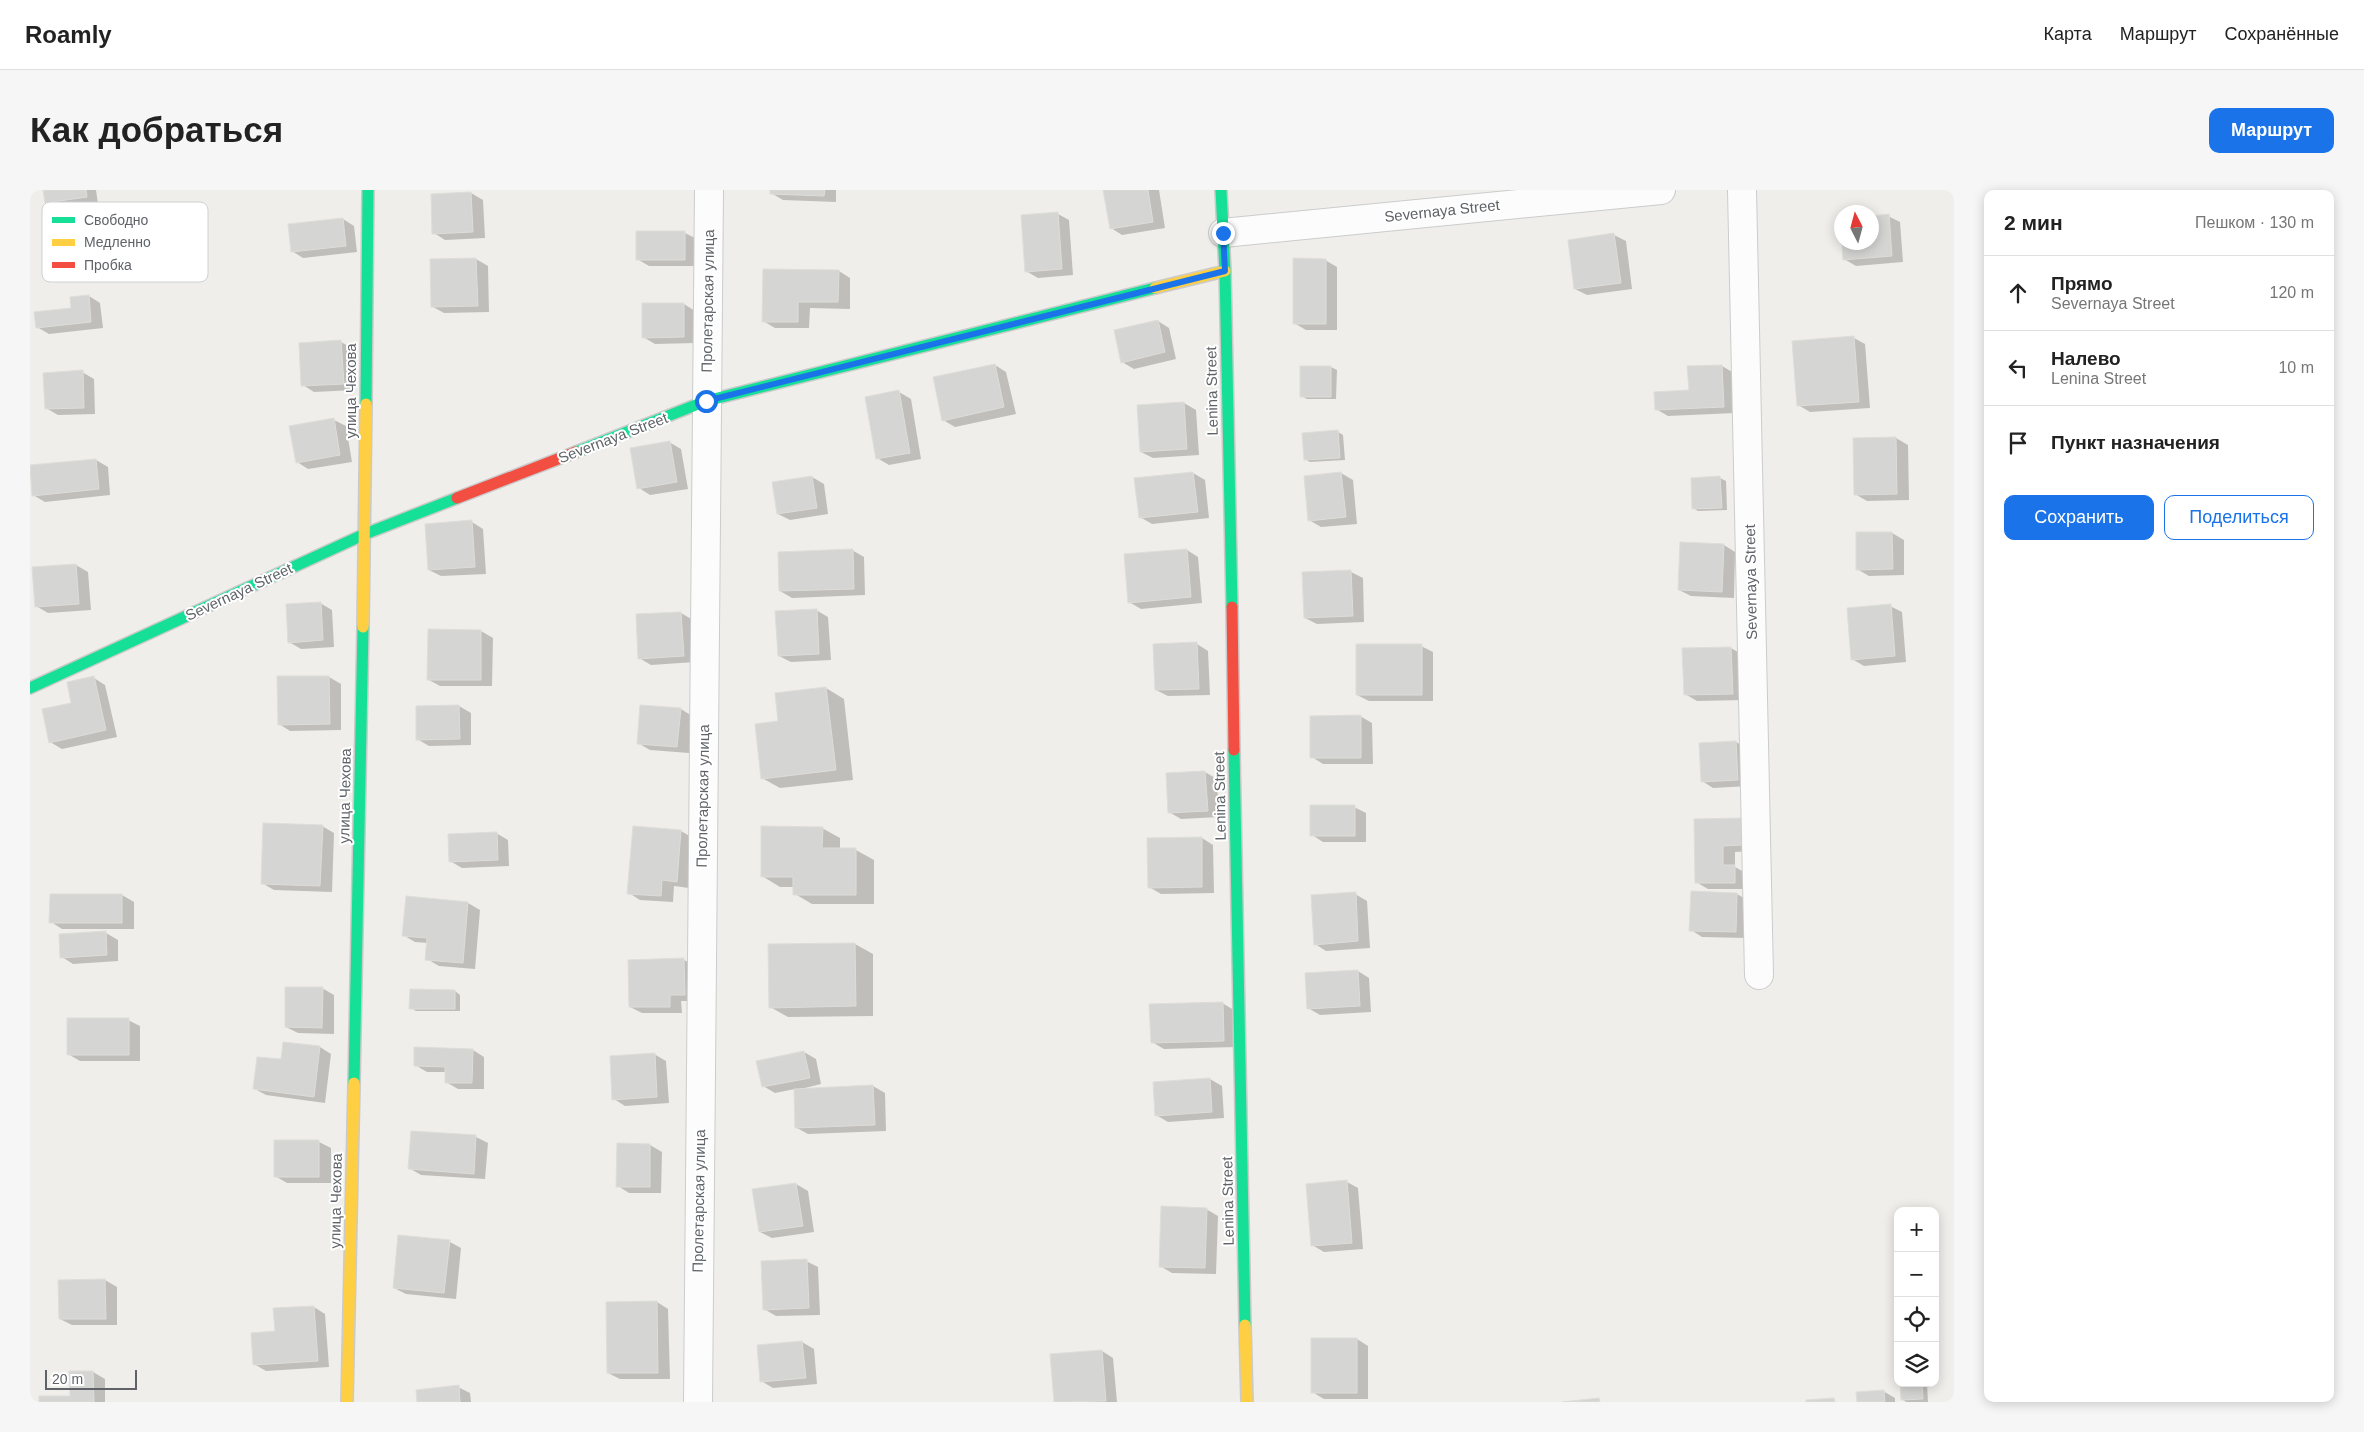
<!DOCTYPE html>
<html lang="ru">
<meta charset="utf-8">
<style>
:root{--surface:#fff;--page:#f6f6f6;--text:#222;--muted:#767676;--line:#e0e0e0;--accent:#1a73e8}
body{margin:0;font-family:Helvetica,sans-serif;background:var(--page);color:var(--text)}
.controls{position:absolute;right:15px;bottom:15px;display:grid;overflow:hidden;border-radius:10px;box-shadow:0 2px 12px #0003}
.controls button{width:45px;height:45px;display:grid;place-items:center;padding:0;border:0;border-bottom:1px solid var(--line);background:var(--surface);color:var(--text);font:25px sans-serif}
.compass{position:absolute;left:1804px;top:15px;width:45px;height:45px;border-radius:50%;background:var(--surface);box-shadow:0 2px 12px #0003;rotate:354deg}
.scale{position:absolute;left:15px;bottom:12px;width:92px;box-sizing:border-box;padding-left:5px;border:2px solid #5f6368;border-top:0;font-size:14px;line-height:18px;white-space:nowrap;color:#5f6368;-webkit-text-stroke:4px #fff;paint-order:stroke}
.stop{position:absolute;width:15px;height:15px;margin:-11px;border:4px solid #1a73e8;border-radius:50%;background:#fff}
.stop.end{background:#1a73e8;border-color:#fff;box-shadow:0 1px 5px #0008}
.list{margin:0;padding:0;list-style:none}
h2{display:flex;justify-content:space-between;align-items:center;height:65px;margin:0;padding:0 20px;font-size:21px}
h2 small{font-size:16px;font-weight:400;color:var(--muted)}
.list li{display:grid;grid-template-columns:32px 1fr auto;gap:15px;align-items:center;box-sizing:border-box;height:75px;padding:0 20px;border-top:1px solid var(--line)}
.list b{display:block;font-size:19px;white-space:nowrap}
.list p{margin:0;font-size:16px;white-space:nowrap;color:var(--muted)}
.list em{font-size:16px;font-style:normal;color:var(--muted)}
.actions{display:flex;gap:10px;padding:15px 20px}
.actions a{flex:1;padding:11px 0;border:1px solid var(--accent);border-radius:10px;text-align:center;font-size:18px;color:var(--accent)}
.actions .main{background:var(--accent);color:#fff}
.icon{flex:none;width:28px;height:28px;fill:none;stroke:currentColor;stroke-width:2;stroke-linecap:round;stroke-linejoin:round}
.map{position:relative;flex:none;width:1924px;height:1212px;overflow:hidden;border-radius:10px}
header{display:flex;align-items:center;gap:30px;box-sizing:border-box;height:70px;padding:0 25px;background:var(--surface);border-bottom:1px solid var(--line)}
header strong{font-size:24px}
nav{display:flex;gap:28px;margin-inline-start:auto;font-size:18px}
.intro{display:flex;align-items:center;justify-content:space-between;box-sizing:border-box;height:120px;padding:0 30px}
h1{margin:0;font-size:35px}
.button{padding:12px 22px;border-radius:10px;background:var(--accent);color:#fff;font-size:18px;font-weight:700}
main{display:flex;gap:30px;padding:0 30px}
aside{flex:1;background:var(--surface);border-radius:10px;box-shadow:0 2px 12px #0003}
.map>svg:first-child{display:block}
.shadow{fill:#0003}
.building{fill:#d5d5d3;stroke:#deddd9}
.lines{fill:none;stroke-linecap:round;stroke-linejoin:round}
.street-casing{stroke:#cbcccc;stroke-width:30}
.fast-casing{stroke:#cacacb;stroke-width:14}
.slow-casing{stroke:#cacacb;stroke-width:14}
.jam-casing{stroke:#cacacb;stroke-width:14}
.street{stroke:#fdfcfc;stroke-width:28}
.fast{stroke:#16e098;stroke-width:11}
.slow{stroke:#ffcf43;stroke-width:11}
.jam{stroke:#f24e42;stroke-width:11}
.route{stroke:#1a73e8;stroke-width:6}
.labels{text-anchor:middle;stroke-width:4;stroke-linejoin:round;paint-order:stroke}
.street-label{font-size:15px;fill:#5f6368;stroke:#fff}
.key{fill:#fff;stroke:#cfd0d2;stroke-width:1}
.key-label{font-size:14px;fill:#5f6368}
</style>
<header>
<strong>Roamly</strong>
<nav><a>Карта</a><a>Маршрут</a><a>Сохранённые</a></nav>
</header>
<div class="intro"><h1>Как добраться</h1><a class="button">Маршрут</a></div>
<main>
<div class="map">
<svg width="1924" height="1212" viewBox="0 0 1924 1212">
<rect width="100%" height="100%" fill="#efeeea"/>
<!-- shadow -->
<path class="shadow" d="M14,0H66L68,14L28,19L16,12Z
M741,0H806V12L753,10L741,3Z
M1075,0H1129L1135,38L1092,45L1081,38Z
M441,3L453,10L455,48L415,50L404,43L402,5Z
M1028,24L1039,30L1043,85L1008,88L996,81Z
M1858,26L1870,32L1873,72L1826,76L1814,69L1842,52V27Z
M313,29L324,36L327,62L273,68L262,61Z
M655,43L667,49L666,76H619L607,69Z
M1584,45L1596,51L1602,99L1557,105L1545,99Z
M446,69L458,76L459,122L414,123L403,117Z
M1295,70L1307,77V140H1276L1264,133Z
M809,81L820,88V119L780,118L779,138H745L733,131Z
M59,106L70,113L73,138L19,144L7,137L42,120Z
M654,114L665,121L666,153L625,154L613,147Z
M1128,131L1139,138L1146,169L1104,179L1092,172Z
M1824,148L1835,154L1840,218L1780,222L1768,215Z
M311,152L322,158L325,200L284,202L273,195Z
M965,175L976,182L986,224L925,237L913,230Z
M1692,176L1704,183L1705,223L1638,226L1626,219L1660,201Z
M1272,177H1301L1307,180L1306,209H1277L1271,206Z
M52,182L64,189L65,224L28,225L16,218Z
M869,202L881,209L891,269L859,275L847,268Z
M1154,213L1166,220L1169,265L1123,268L1111,262L1108,217Z
M304,230L316,236L322,272L278,279L267,272Z
M1308,242L1313,245L1315,270L1280,272L1275,269Z
M1866,248L1878,255L1879,310L1837,311L1825,304L1824,249Z
M639,252L651,259L658,299L620,305L609,298Z
M66,270L78,277L80,305L15,312L3,305Z
M1163,283L1175,290L1179,328L1122,334L1110,327Z
M1311,283L1323,290L1327,334L1291,337L1279,330Z
M782,287L794,294L798,324L760,330L748,324Z
M1690,288L1696,291L1697,320L1668,321L1663,318Z
M442,332L453,339L456,384L411,386L399,380Z
M1862,343L1874,350V385L1839,386L1827,379Z
M1694,355L1705,362L1704,408L1661,406L1649,400Z
M822,360L834,367L835,405L762,408L750,401Z
M1157,360L1168,367L1172,413L1111,419L1099,412Z
M46,375L58,382L61,420L18,423L6,416Z
M1321,382L1333,388L1334,432L1287,434L1275,428Z
M290,413L302,420L304,457L271,459L259,452Z
M1860,416L1872,422L1876,472L1834,476L1822,469Z
M786,420L798,427L801,470L761,472L749,466Z
M651,423L663,430L665,472L621,475L609,468Z
M451,441L463,448L462,496H410L399,490Z
M1167,454L1178,461L1180,505L1138,506L1126,500Z
M1391,456L1403,462V511H1339L1327,505Z
M1701,458L1713,465L1714,510L1667,511L1655,504Z
M299,487L311,494V540L260,541L249,534V488Z
M64,488L75,495L87,547L32,559L20,552L43,514Z
M796,498L814,509L823,590L750,598L732,588L749,532Z
M429,516L441,523V555L399,556L387,549Z
M651,519L662,526L659,563L620,560L608,553Z
M1330,526L1342,533L1343,574H1293L1282,567Z
M1706,552L1718,559L1719,596L1683,598L1672,591Z
M1175,582L1187,589L1189,627L1151,629L1139,622Z
M1324,617L1336,623V652H1293L1282,645Z
M1711,629L1723,661L1705,662V677L1716,683L1717,699H1678L1666,692Z
M292,636L304,643L302,702L244,700L232,693Z
M792,638L810,648V660H826L844,670V714H782L765,704V697H750L732,686Z
M651,641L663,648L659,698L644,696L643,712L610,710L599,703Z
M466,643L478,650L479,676L432,678L420,671Z
M1172,648L1183,655L1184,703L1131,704L1119,697Z
M1325,704L1337,711L1340,758L1296,761L1285,754Z
M1707,704L1719,711L1717,748L1672,747L1661,740Z
M92,705L104,712V739H32L21,732Z
M377,708L438,713L450,720L445,779L409,776L397,769L398,753L385,752L373,745Z
M76,743L88,750V771L43,774L32,767Z
M825,754L843,764V826L758,827L740,817Z
M654,770L666,776L667,811H651L652,823H612L600,817Z
M1328,781L1339,788L1341,822L1290,825L1278,818Z
M292,798L304,805V844L268,843L256,837Z
M425,801L430,805V821H386L381,818Z
M1192,813L1204,820L1206,857L1134,859L1122,852Z
M98,830L110,836V871H50L38,864Z
M290,857L301,864L295,913L236,905L225,899L252,871Z
M443,860L454,867V899H428L416,892V882H397L385,875Z
M774,862L786,869L791,894L771,899L843,896L855,903L856,941L778,944L767,938L765,899L745,903L733,896Z
M624,864L636,871L639,913L595,916L584,909Z
M1180,889L1192,896L1194,928L1138,932L1126,925Z
M446,947L458,953L455,989L391,985L379,978Z
M245,951L289,952L301,958V993H257L245,986Z
M620,955L632,962L631,1003H599L588,996Z
M1317,992L1328,998L1333,1059L1294,1062L1282,1055Z
M766,994L778,1001L784,1042L742,1048L730,1042Z
M1176,1019L1188,1026L1186,1084L1142,1083L1130,1076Z
M420,1052L431,1058L426,1109L376,1104L364,1098Z
M776,1071L788,1077L790,1125L746,1126L734,1119Z
M75,1090L87,1097V1135H42L30,1129L29,1091Z
M627,1112L638,1119L640,1189H590L578,1183Z
M284,1117L295,1124L299,1177L236,1181L224,1174L246,1143Z
M1327,1149L1338,1156V1209H1294L1282,1202Z
M772,1152L784,1159L787,1194L743,1198L731,1191L728,1156Z
M1072,1161L1083,1168L1087,1212H1026L1022,1165Z
M41,1182H63L75,1189V1212H10L41,1207Z
M1871,1193H1897L1898,1212H1876L1872,1209Z
M428,1197L440,1203L441,1212H389Z
M1853,1201L1865,1208V1212H1828Z"/>
<!-- building -->
<path class="building" d="M13,0H56L57,7L15,13Z
M740,0H795L794,6L740,4Z
M1073,0H1118L1123,32L1080,39Z
M441,2L443,42L402,44L401,4Z
M1028,22L1032,79L995,82L991,25Z
M1859,24L1862,66L1813,70L1810,28H1812V52H1842V26Z
M313,28L316,56L261,62L258,34Z
M606,41H655V70H606Z
M1584,43L1591,93L1544,99L1538,50Z
M446,68L448,116L401,117L400,69Z
M1263,68L1296,69V134H1263Z
M733,79L809,80L808,112H768V132H732Z
M59,105L61,132L6,138L4,122L41,118L40,107Z
M612,113H654V147L612,148Z
M1128,130L1135,162L1091,173L1084,140Z
M1824,146L1829,212L1767,216L1762,151Z
M311,150L314,194L271,196L269,153Z
M965,174L974,217L912,231L903,187Z
M1692,175L1694,217L1625,220L1624,202L1659,200L1657,176Z
M1270,176H1301V207H1270Z
M53,180L54,218L15,219L13,183Z
M869,200L880,263L846,269L835,207Z
M1154,212L1157,259L1110,262L1107,215Z
M304,228L310,265L266,273L259,236Z
M1308,240L1310,268L1274,270L1272,243Z
M1866,247L1867,304L1824,305L1823,248Z
M640,251L647,292L607,299L600,258Z
M66,269L69,299L2,306L0,275Z
M1163,282L1168,322L1109,328L1104,288Z
M1311,282L1316,327L1278,331L1274,286Z
M782,286L787,318L747,324L742,292Z
M1690,286L1692,318L1662,319L1661,288Z
M442,330L445,377L398,380L395,334Z
M1826,342H1862L1863,379L1826,380Z
M1650,352L1694,354L1692,402L1648,400Z
M823,359L824,399L749,401L748,362Z
M1157,359L1161,407L1098,413L1094,364Z
M46,374L49,414L5,417L2,377Z
M1321,380L1323,426L1274,428L1272,382Z
M291,412L293,450L258,453L256,414Z
M1861,414L1865,466L1821,470L1817,418Z
M787,419L789,464L748,466L745,421Z
M651,422L654,466L608,469L606,424Z
M398,439L451,440V490H397Z
M1167,452L1169,499L1125,500L1123,454Z
M1326,454H1392V505H1326Z
M1701,457L1703,504L1654,505L1652,458Z
M64,486L76,540L19,553L12,519L41,513L37,492Z
M247,486H299L300,534L248,535Z
M796,497L806,580L731,589L725,534L748,531L745,503Z
M429,515L430,549L386,550V516Z
M610,515L651,518L647,557L607,554Z
M1331,525V568H1280V526Z
M1706,551L1708,590L1671,592L1669,553Z
M1175,581L1178,621L1138,623L1136,583Z
M1280,615H1325V646H1280Z
M1712,628V655L1693,656V675H1705V693H1665L1664,629Z
M233,633L293,635L290,696L231,694Z
M603,636L651,640L647,692L632,690L631,706L597,704Z
M731,636L793,637L792,658H826V705H763V687H731Z
M467,642L468,670L419,672L418,644Z
M1172,647V697L1118,698L1117,648Z
M1661,701L1707,703L1706,742L1659,741Z
M1326,702L1328,751L1284,755L1281,705Z
M20,704H92V733H19Z
M376,706L438,712L433,773L395,770L397,748L372,746Z
M76,741L77,765L30,768L29,744Z
M825,753L826,816L739,818L738,754Z
M654,768L655,805H640V817H599L598,770Z
M1328,780L1330,816L1277,819L1275,783Z
M255,797H293L292,838L255,837Z
M380,799L425,800V819H379Z
M1193,812L1194,851L1121,853L1119,814Z
M37,828H99V865H37Z
M253,852L290,856L284,907L223,899L227,867L251,869Z
M384,857L443,859L442,893H415V877L384,876Z
M774,861L780,888L732,897L726,871Z
M625,863L627,907L582,910L580,866Z
M1180,888L1182,922L1125,926L1123,892Z
M843,895L845,935L765,938L764,899Z
M381,941L446,945L444,984L378,979Z
M244,950H289V987H244Z
M587,953L620,954V997H586Z
M1317,990L1322,1053L1281,1056L1276,994Z
M766,993L773,1036L729,1042L722,999Z
M1131,1016L1177,1018L1175,1078L1129,1077Z
M368,1045L420,1050L414,1103L363,1098Z
M777,1069L779,1118L733,1120L731,1071Z
M75,1089L76,1129H29L28,1090Z
M627,1111L628,1183H577L576,1112Z
M284,1116L288,1171L223,1175L221,1143L245,1141L243,1118Z
M1281,1148H1327V1203H1281Z
M772,1151L776,1188L730,1192L727,1155Z
M1072,1160L1076,1211L1024,1212L1020,1164Z
M39,1181H63L64,1212H9V1206H40Z
M1870,1193H1892L1893,1209L1871,1210Z
M429,1195L430,1212H387L386,1200Z
M1854,1200L1855,1212H1827L1826,1202Z
M1569,1208L1570,1212H1532Z
M1804,1208L1805,1212H1776V1210Z"/>
<g class="lines">
<defs>
<path id="street" d="M1712,0L1729,785
M1193,43L1631,0
M668,1212L679,0"/>
<path id="fast" d="M1191,0L1195,81L1202,417
M336,214L338,0
M546,262L676,211L1125,98
M0,498L335,344L427,308
M1204,560L1215,1135
M324,893L333,437"/>
<path id="slow" d="M1125,98L1195,81
M333,437L336,214
M1215,1135L1217,1212
M317,1212L324,893"/>
<path id="jam" d="M427,308L546,262
M1202,417L1204,560"/>
</defs>
<!-- street casing -->
<use href="#street" class="street-casing"/>
<!-- fast casing -->
<use href="#fast" class="fast-casing"/>
<!-- slow casing -->
<use href="#slow" class="slow-casing"/>
<!-- jam casing -->
<use href="#jam" class="jam-casing"/>
<!-- street -->
<use href="#street" class="street"/>
<!-- fast -->
<use href="#fast" class="fast"/>
<!-- slow -->
<use href="#slow" class="slow"/>
<!-- jam -->
<use href="#jam" class="jam"/>
</g>
<g class="lines">
<!-- route -->
<path class="route" d="M676,211L1195,81L1193,43"/>
</g>
<g class="labels">
<!-- street labels -->
<g class="street-label">
<text transform="translate(1412 21) rotate(-6)" y="5">Severnaya Street</text>
<text transform="translate(678 111) rotate(-89)" y="5">Пролетарская улица</text>
<text transform="translate(321 201) rotate(-90)" y="5">улица Чехова</text>
<text transform="translate(1182 201) rotate(-91)" y="5">Lenina Street</text>
<text transform="translate(583 248) rotate(-21)" y="5">Severnaya Street</text>
<text transform="translate(1721 392) rotate(-91)" y="5">Severnaya Street</text>
<text transform="translate(209 402) rotate(-25)" y="5">Severnaya Street</text>
<text transform="translate(315 606) rotate(-89)" y="5">улица Чехова</text>
<text transform="translate(673 606) rotate(-89)" y="5">Пролетарская улица</text>
<text transform="translate(1190 606) rotate(-91)" y="5">Lenina Street</text>
<text transform="translate(306 1011) rotate(-89)" y="5">улица Чехова</text>
<text transform="translate(669 1011) rotate(-89)" y="5">Пролетарская улица</text>
<text transform="translate(1198 1011) rotate(-91)" y="5">Lenina Street</text>
</g>
</g>
<!-- legend -->
<rect x="12" y="12" width="166" height="80" rx="8" class="key"/>
<rect x="22" y="27" width="23" height="6" fill="#16e098"/>
<rect x="22" y="49" width="23" height="7" fill="#ffcf43"/>
<rect x="22" y="72" width="23" height="6" fill="#f24e42"/>
<g class="key-label">
<text x="54" y="35">Свободно</text>
<text x="54" y="57">Медленно</text>
<text x="54" y="80">Пробка</text>
</g>
</svg>
<div class="controls">
<button>+</button>
<button>−</button>
<button><svg class="icon" aria-label="locate" viewBox="0 0 24 24"><circle cx="12" cy="12" r="6"/><path d="M12 2v4M12 18v4M2 12h4M18 12h4"/></svg></button>
<button><svg class="icon" aria-label="layers" viewBox="0 0 24 24"><path d="M12 4l9 5-9 5-9-5zM3 14l9 5 9-5"/></svg></button>
</div>
<svg class="compass" viewBox="-18 -18 36 36"><path d="M0-13l5 13h-10z" fill="#e53935"/><path d="M0 13l5-13h-10z" fill="#767676"/></svg>
<div class="scale">20 m</div>
<div class="stop" style="left:676px;top:211px"></div>
<div class="stop end" style="left:1193px;top:43px"></div>
</div>
<aside>
<h2>2 мин<small>Пешком · 130 m</small></h2>
<ul class="list">
<li><svg class="icon" aria-label="ahead" viewBox="0 0 24 24"><path d="M12 20V5M6 11l6-6 6 6"/></svg><div><b>Прямо</b><p>Severnaya Street</p></div><em>120 m</em></li>
<li><svg class="icon" aria-label="left" viewBox="0 0 24 24"><path d="M17 20v-9H6M10 6l-5 5 5 5"/></svg><div><b>Налево</b><p>Lenina Street</p></div><em>10 m</em></li>
<li><svg class="icon" aria-label="arrive" viewBox="0 0 24 24"><path d="M6 21V4h12l-3 4 3 4H6"/></svg><div><b>Пункт назначения</b></div></li>
</ul>
<div class="actions"><a class="main">Сохранить</a><a>Поделиться</a></div>
</aside>
</main>
